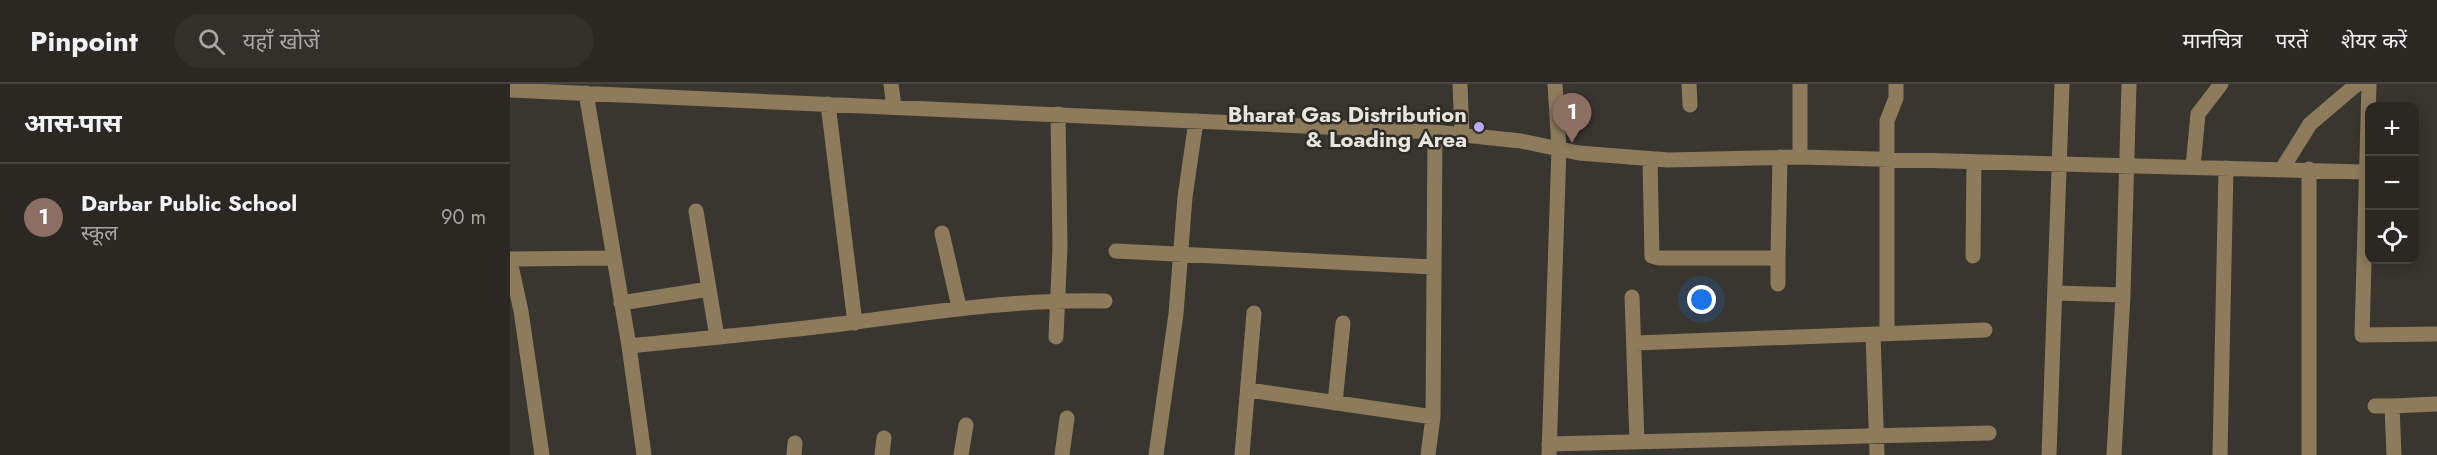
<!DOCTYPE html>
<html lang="hi">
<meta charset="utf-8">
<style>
:root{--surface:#2b2823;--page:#33302b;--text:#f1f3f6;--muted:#a6a6a6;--line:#474441;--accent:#db2777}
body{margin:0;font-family:Jost,"Noto Sans Devanagari",sans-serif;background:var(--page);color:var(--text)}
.controls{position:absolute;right:18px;top:18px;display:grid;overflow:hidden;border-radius:12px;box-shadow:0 3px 15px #0003}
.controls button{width:54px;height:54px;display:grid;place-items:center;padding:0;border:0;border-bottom:2px solid var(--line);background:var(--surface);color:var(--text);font:30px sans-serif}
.you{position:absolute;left:1192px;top:216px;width:21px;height:21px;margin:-15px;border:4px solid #fff;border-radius:50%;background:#1a73e8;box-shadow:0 0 0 9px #1a73e833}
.badge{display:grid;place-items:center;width:39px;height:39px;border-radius:50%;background:var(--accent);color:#fff;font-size:20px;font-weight:700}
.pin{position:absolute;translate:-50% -50px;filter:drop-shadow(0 2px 3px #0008)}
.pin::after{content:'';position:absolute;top:32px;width:21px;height:18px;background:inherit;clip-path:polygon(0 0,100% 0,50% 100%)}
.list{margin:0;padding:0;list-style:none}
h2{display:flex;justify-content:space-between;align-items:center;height:78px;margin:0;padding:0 24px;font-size:26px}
h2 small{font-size:20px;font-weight:400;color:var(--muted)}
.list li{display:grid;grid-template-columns:39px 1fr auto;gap:18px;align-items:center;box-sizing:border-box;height:108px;padding:0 24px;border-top:2px solid var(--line)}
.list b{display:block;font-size:22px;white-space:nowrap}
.list p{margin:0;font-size:20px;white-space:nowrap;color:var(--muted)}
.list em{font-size:20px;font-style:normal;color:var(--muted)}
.icon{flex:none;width:33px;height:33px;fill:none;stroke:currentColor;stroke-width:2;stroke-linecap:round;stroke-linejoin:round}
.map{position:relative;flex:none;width:1927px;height:371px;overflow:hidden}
header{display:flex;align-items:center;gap:36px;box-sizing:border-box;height:84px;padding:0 30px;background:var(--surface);border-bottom:2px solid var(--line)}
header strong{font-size:28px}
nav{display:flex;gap:33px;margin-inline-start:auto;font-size:21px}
.search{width:420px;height:54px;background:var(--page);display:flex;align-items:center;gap:15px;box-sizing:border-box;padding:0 21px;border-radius:33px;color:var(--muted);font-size:22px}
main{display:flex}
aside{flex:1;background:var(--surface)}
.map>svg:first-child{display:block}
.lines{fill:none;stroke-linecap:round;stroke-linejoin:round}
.minor{stroke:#8d7b5c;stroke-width:15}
.poi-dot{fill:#b8abf7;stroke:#2f2b25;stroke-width:2}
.labels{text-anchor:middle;stroke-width:5;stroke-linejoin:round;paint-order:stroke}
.poi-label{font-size:22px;font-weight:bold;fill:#e9e6e2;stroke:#2f2b25;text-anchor:end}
</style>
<header>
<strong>Pinpoint</strong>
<div class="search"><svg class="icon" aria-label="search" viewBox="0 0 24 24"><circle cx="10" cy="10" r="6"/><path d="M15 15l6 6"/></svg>यहाँ खोजें</div>
<nav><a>मानचित्र</a><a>परतें</a><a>शेयर करें</a></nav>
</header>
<main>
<aside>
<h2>आस-पास<small></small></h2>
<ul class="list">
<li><span class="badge" style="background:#8d6e63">1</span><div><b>Darbar Public School</b><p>स्कूल</p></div><em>90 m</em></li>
</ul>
</aside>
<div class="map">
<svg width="1927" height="371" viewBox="0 0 1927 371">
<rect width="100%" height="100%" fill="#39352f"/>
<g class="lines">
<!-- minor -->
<path class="minor" d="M381,0L384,23
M950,0L952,51
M1179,0L1180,21
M1290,0V73
M1859,0L1852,251L1927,250
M0,6L925,48L1011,57L1069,69L1158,76L1290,73L1854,88
M76,9L119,262L134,371
M318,20L345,239
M1140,75L1142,172L1149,174H1268L1270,73
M1683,83L1688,30L1711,0
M1772,85L1800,40L1847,0
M1799,85V371
M186,127L207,253
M432,149L449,223
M606,167L923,183
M1463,172L1464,78
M1268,174V200
M0,175L103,174
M0,177L11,227L32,371
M1546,209L1613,211
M1122,213L1127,358
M111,219L199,205
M1363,250L1367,371
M1377,250V37L1386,14V0
M546,253L550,163L548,30
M1125,259L1475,246
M119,262C194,254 270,248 346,238C430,227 510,215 595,217
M739,306L923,333
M825,319L833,239
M1865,322H1882
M1039,360L1479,349
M284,371L285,359
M372,371L374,354
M451,371L456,341
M552,371L557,334
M646,371L666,230L675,113L686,37
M732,371L744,229
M918,371L923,333L925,48
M1039,371L1049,64L1045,0
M1539,371L1552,0
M1604,371L1613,211L1619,0
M1710,371L1716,84
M1884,371L1882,322L1927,320"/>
</g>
<!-- markers -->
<circle class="poi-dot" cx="969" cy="43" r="6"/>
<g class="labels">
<!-- poi labels -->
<g class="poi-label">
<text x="957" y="38">Bharat Gas Distribution<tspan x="957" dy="25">&amp; Loading Area</tspan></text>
</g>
</g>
</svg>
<div class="controls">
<button>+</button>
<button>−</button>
<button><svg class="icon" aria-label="locate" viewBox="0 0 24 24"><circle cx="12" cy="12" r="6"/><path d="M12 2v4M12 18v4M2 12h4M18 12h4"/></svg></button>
</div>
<div class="you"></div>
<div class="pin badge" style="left:1062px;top:59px;background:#8d6e63">1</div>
</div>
</main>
